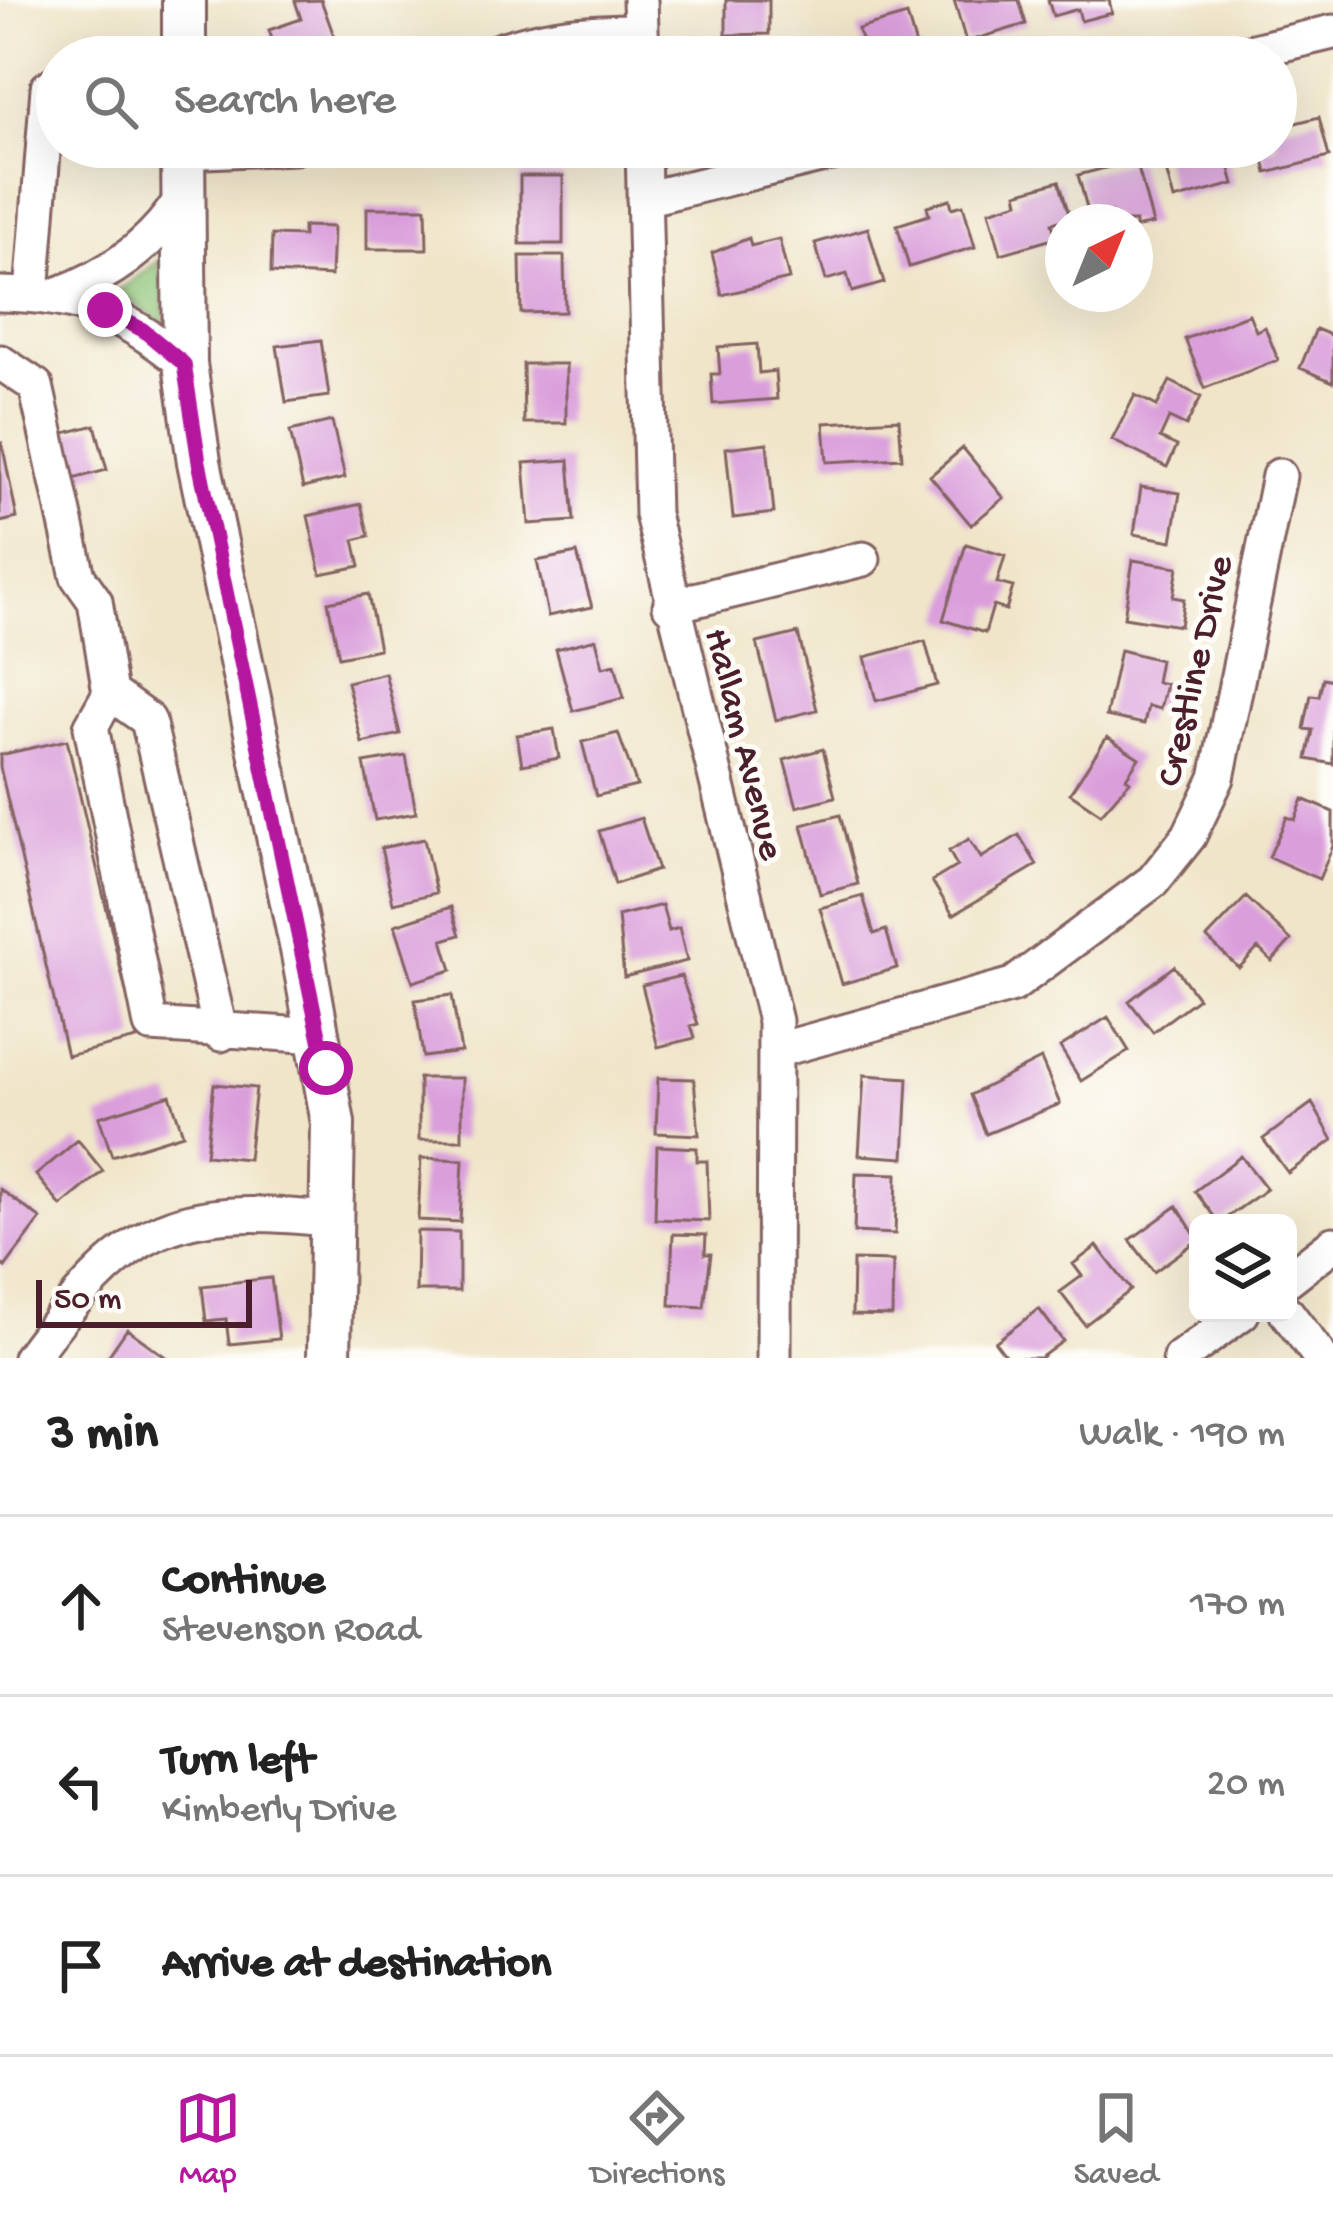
<!DOCTYPE html>
<meta charset="utf-8">
<style>
:root{--surface:#fff;--page:#f2f2f2;--text:#222;--muted:#767676;--line:#e0e0e0;--accent:#b5179e}
body{margin:0;font-family:"Gochi Hand",sans-serif;background:var(--page);color:var(--text)}
.controls{position:absolute;right:36px;bottom:36px;display:grid;overflow:hidden;border-radius:18px;box-shadow:0 12px 48px #0002}
.controls button{width:108px;height:108px;display:grid;place-items:center;padding:0;border:0;border-bottom:3px solid var(--line);background:var(--surface);color:var(--text);font:60px sans-serif}
.compass{position:absolute;left:1045px;top:204px;width:108px;height:108px;border-radius:50%;background:var(--surface);box-shadow:0 12px 48px #0002;rotate:43deg}
.scale{position:absolute;left:36px;bottom:30px;width:216px;box-sizing:border-box;padding-left:12px;border:6px solid #4a1f2b;border-top:0;font-size:33px;line-height:42px;white-space:nowrap;color:#4a1f2b;-webkit-text-stroke:9px #fdfcf7;paint-order:stroke}
.stop{position:absolute;width:36px;height:36px;margin:-27px;border:9px solid #b5179e;border-radius:50%;background:#fff}
.stop.end{background:#b5179e;border-color:#fff;box-shadow:0 3px 12px #0008}
.list{margin:0;padding:0;list-style:none}
h2{display:flex;justify-content:space-between;align-items:center;height:156px;margin:0;padding:0 48px;font-size:51px}
h2 small{font-size:39px;font-weight:400;color:var(--muted)}
.list li{display:grid;grid-template-columns:78px 1fr auto;gap:36px;align-items:center;box-sizing:border-box;height:180px;padding:0 48px;border-top:3px solid var(--line)}
.list b{display:block;font-size:45px;white-space:nowrap}
.list p{margin:0;font-size:39px;white-space:nowrap;color:var(--muted)}
.list em{font-size:39px;font-style:normal;color:var(--muted)}
.icon{flex:none;width:66px;height:66px;fill:none;stroke:currentColor;stroke-width:2;stroke-linecap:round;stroke-linejoin:round}
.map{position:relative;flex:none;width:1333px;height:1358px;overflow:hidden}
.search{position:absolute;background:var(--surface);box-shadow:0 12px 48px #0002;left:36px;right:36px;top:36px;height:132px;display:flex;align-items:center;gap:30px;box-sizing:border-box;padding:0 42px;border-radius:66px;color:var(--muted);font-size:45px}
.sheet{height:696px;background:var(--surface)}
nav{display:flex;justify-content:space-around;align-items:center;box-sizing:border-box;height:168px;border-top:3px solid var(--line);background:var(--surface);font-size:33px;color:var(--muted)}
nav a{display:grid;justify-items:center;gap:6px}
nav .on{color:var(--accent)}
.map>svg:first-child{display:block}
.green{fill:#8ec477;stroke:#6c7251;stroke-width:3}
.building{fill:#da9fdb}
.lines{fill:none;stroke-linecap:round;stroke-linejoin:round}
.minor-casing{stroke:#846462;stroke-width:39}
.major-casing{stroke:#846462;stroke-width:48}
.minor{stroke:#fff;stroke-width:33}
.major{stroke:#fff;stroke-width:42}
.route{stroke:#b5179e;stroke-width:15}
.labels{text-anchor:middle;stroke-width:10;stroke-linejoin:round;paint-order:stroke}
.street-label{font-size:39px;fill:#4a1f2b;stroke:#fdfcf7}
</style>
<div class="map">
<svg width="1333" height="1358" viewBox="0 0 1333 1358">
<rect width="100%" height="100%" fill="#fdfcf7"/>
<filter id="ink" filterUnits="userSpaceOnUse"><feTurbulence type="fractalNoise" baseFrequency=".00833" numOctaves="2"/><feDisplacementMap in="SourceGraphic" scale="24" xChannelSelector="R" yChannelSelector="G"/><feConvolveMatrix kernelMatrix="1 2 1 2 8 2 1 2 1" color-interpolation-filters="sRGB"/></filter>
<filter id="wash" filterUnits="userSpaceOnUse"><feTurbulence type="fractalNoise" baseFrequency=".004" numOctaves="4" result="noise"/><feDisplacementMap in="SourceGraphic" scale="48" xChannelSelector="R" yChannelSelector="G"/><feGaussianBlur stdDeviation="2.7" result="paint"/><feColorMatrix in="noise" values="0 0 0 0 0 0 0 0 0 0 0 0 0 0 0 0 0 1.4 0 .05"/><feComposite in="paint" operator="in"/></filter>
<g filter="url(#wash)">
<rect width="100%" height="100%" fill="#f0e5c9"/>
<!-- green -->
<path class="green" d="M161,259L165,321L161,323L117,292Z"/>
<g id="blocks">
<!-- building -->
<path class="building" d="M321,0L338,47L310,57H278L269,30L301,19L295,1Z
M726,0H769V34L726,35Z
M954,0H1019L1026,24L966,42Z
M1048,0H1109L1112,13L1081,21L1078,9L1053,16Z
M907,15L918,53L866,57L858,29Z
M1319,117L1329,157L1267,173L1261,147H1276V128Z
M519,147H564V161H519Z
M1191,147H1224L1234,184L1174,200L1162,155Z
M1136,160L1153,224L1135,228V222H1114L1111,213L1090,219L1078,175Z
M520,176H563V244H520Z
M1059,181L1070,218L1052,223L1056,238L1001,254L989,211L1019,202L1017,193Z
M950,199L952,208L963,205L975,247L909,267L897,225L929,215L927,206Z
M367,208H426L427,249H367Z
M303,226L333,227L331,276L271,273L272,235L303,236Z
M868,228L884,283L852,292L847,274L826,280L815,243Z
M749,238L751,246L779,239L789,279L722,295L712,253Z
M520,256H564L565,312L521,313Z
M1249,314L1256,331L1265,327L1278,360L1205,388L1185,339Z
M1316,329L1333,336V382L1300,368Z
M321,340L329,396L286,402L277,346Z
M757,344L759,373L775,371L777,399L713,404L711,374H720L718,347Z
M523,364H566V423H524Z
M1170,381L1201,397L1186,426L1169,418L1160,438L1177,446L1167,467L1112,440L1135,395L1157,406Z
M899,419L902,458L827,462L824,423Z
M332,421L345,478L303,488L290,431Z
M95,425L107,470L73,479L61,434Z
M2,443L17,518L0,522V444Z
M767,443L774,513L733,518L726,448Z
M963,448L1004,498L971,525L930,476Z
M569,460L574,521L529,524L524,463Z
M1141,487L1180,493L1172,541L1134,534Z
M361,504L369,536L354,540L360,566L321,574L308,516Z
M966,544L1005,556L997,583L1013,587L1006,610L993,606L985,633L943,620Z
M577,553L592,607L548,616L537,561Z
M1133,560L1178,567L1173,597L1184,599L1180,626L1124,617Z
M368,594L379,649L339,657L328,602Z
M798,633L817,710L776,720L757,643Z
M596,639L603,667L615,664L624,698L573,711L556,649Z
M925,641L937,685L876,701L865,657Z
M1120,650L1160,660L1156,682L1166,684L1160,709L1148,706L1144,724L1106,716Z
M385,673L400,734L362,743L347,682Z
M1323,678L1333,680V764L1307,759L1313,730L1304,729L1311,695L1319,696Z
M554,729L559,758L522,765L517,735Z
M618,733L637,786L596,796L582,742Z
M1107,737L1139,758L1126,778L1130,781L1101,814L1070,793Z
M67,740L137,1039L67,1056L0,767V755Z
M823,749L835,797L797,807L784,760Z
M406,756L416,813L375,820L364,763Z
M1303,799L1333,812V846L1319,879L1269,857L1287,817L1295,820Z
M840,815L858,884L820,894L802,825Z
M641,818L658,870L615,884L599,831Z
M1019,835L1037,865L953,915L932,881L957,866L949,851L969,839L981,858Z
M424,839L436,893L393,903L381,848Z
M863,896L874,934L886,930L897,968L842,984L820,908Z
M1246,897L1291,940L1272,961L1258,948L1239,968L1207,938Z
M662,905L669,931L679,928L687,961L624,977L618,916Z
M451,907L460,935L443,940L452,970L413,982L395,925Z
M1174,966L1198,998L1153,1032L1129,1001Z
M681,976L698,1024L691,1026L695,1038L658,1047L642,985Z
M452,995L461,1052L423,1057L415,1000Z
M1108,1017L1129,1051L1081,1081L1060,1047Z
M1041,1059L1060,1104L986,1134L970,1095Z
M864,1075L908,1078L904,1158L859,1155Z
M419,1078H462V1140H419Z
M658,1078L694,1079L699,1135L656,1133Z
M214,1084L256,1088L248,1159L206,1155Z
M170,1095L183,1134L112,1156L99,1117Z
M1312,1103L1333,1140L1288,1173L1263,1139Z
M78,1140L103,1171L61,1206L36,1175Z
M657,1146L697,1148V1161H707L709,1221L655,1219Z
M1241,1156L1267,1189L1219,1223L1195,1191Z
M421,1158L463,1160L460,1222L418,1220Z
M856,1173L897,1174L895,1234L854,1232Z
M0,1189L41,1219L5,1267L0,1263Z
M1177,1206L1198,1240L1154,1272L1130,1240Z
M417,1231L459,1232V1291H416Z
M673,1234L706,1235L705,1254H711L704,1307L670,1305Z
M1097,1246L1131,1290L1085,1325L1060,1292L1082,1276L1073,1264Z
M853,1260L893,1261L892,1316L852,1315Z
M271,1278L279,1339L229,1344L226,1319L206,1321L202,1286Z
M1039,1309L1063,1341L1040,1358H1007L995,1342Z
M127,1329L167,1358H107Z"/>
</g>
</g>
<g filter="url(#ink)">
<use href="#blocks" fill-opacity="0" stroke="#846462" stroke-width="3"/>
<g class="lines">
<defs>
<path id="minor" d="M640,0L642,57
M483,57C536,35 585,31 641,31
M1228,57L1333,32
M643,147L652,514L775,1021L774,1358
M182,152L295,147
M644,199L857,147
M0,294C80,295 123,313 185,364
M32,294L48,88L57,82
M56,295C109,276 152,246 182,198
M0,362L36,386L78,577L95,601L110,693L91,727L151,1025L319,1036
M670,606L863,559
M110,693L148,720L221,1034
M778,1050L1013,985L1153,881L1189,836L1217,778L1279,476
M1288,1279L1333,1244
M1287,1313L1321,1358
M30,1358C126,1228 168,1201 333,1220
M1180,1358L1242,1313"/>
<path id="major" d="M184,57V0
M183,147L185,364L199,462L303,954L333,1123L329,1358"/>
</defs>
<!-- minor casing -->
<use href="#minor" class="minor-casing"/>
<!-- major casing -->
<use href="#major" class="major-casing"/>
<!-- minor -->
<use href="#minor" class="minor"/>
<!-- major -->
<use href="#major" class="major"/>
</g>
</g>
<g class="lines" filter="url(#ink)">
<!-- route -->
<path class="route" d="M105,310L143,330L184,364L199,462L326,1068"/>
</g>
<g class="labels">
<!-- street labels -->
<g class="street-label">
<text transform="translate(1191 670) rotate(-77)" y="14">Crestline Drive</text>
<text transform="translate(748 743) rotate(76)" y="14">Hallam Avenue</text>
</g>
</g>
</svg>
<div class="controls">
<button><svg class="icon" aria-label="layers" viewBox="0 0 24 24"><path d="M12 4l9 5-9 5-9-5zM3 14l9 5 9-5"/></svg></button>
</div>
<svg class="compass" viewBox="-18 -18 36 36"><path d="M0-13l5 13h-10z" fill="#e53935"/><path d="M0 13l5-13h-10z" fill="#767676"/></svg>
<div class="scale">50 m</div>
<div class="stop" style="left:326px;top:1068px"></div>
<div class="stop end" style="left:105px;top:310px"></div>
<div class="search"><svg class="icon" aria-label="search" viewBox="0 0 24 24"><circle cx="10" cy="10" r="6"/><path d="M15 15l6 6"/></svg>Search here</div>
</div>
<section class="sheet">
<h2>3 min<small>Walk · 190 m</small></h2>
<ul class="list">
<li><svg class="icon" aria-label="ahead" viewBox="0 0 24 24"><path d="M12 20V5M6 11l6-6 6 6"/></svg><div><b>Continue</b><p>Stevenson Road</p></div><em>170 m</em></li>
<li><svg class="icon" aria-label="left" viewBox="0 0 24 24"><path d="M17 20v-9H6M10 6l-5 5 5 5"/></svg><div><b>Turn left</b><p>Kimberly Drive</p></div><em>20 m</em></li>
<li><svg class="icon" aria-label="arrive" viewBox="0 0 24 24"><path d="M6 21V4h12l-3 4 3 4H6"/></svg><div><b>Arrive at destination</b></div></li>
</ul>
</section>
<nav>
<a class="on"><svg class="icon" aria-label="map" viewBox="0 0 24 24"><path d="M3 6l6-2 6 2 6-2v14l-6 2-6-2-6 2zM9 4v14M15 6v14"/></svg>Map</a>
<a><svg class="icon" aria-label="directions" viewBox="0 0 24 24"><path d="M12 3l9 9-9 9-9-9zM9 14v-3h6M13 9l2 2-2 2"/></svg>Directions</a>
<a><svg class="icon" aria-label="saved" viewBox="0 0 24 24"><path d="M7 4h10v16l-5-4-5 4z"/></svg>Saved</a>
</nav>
